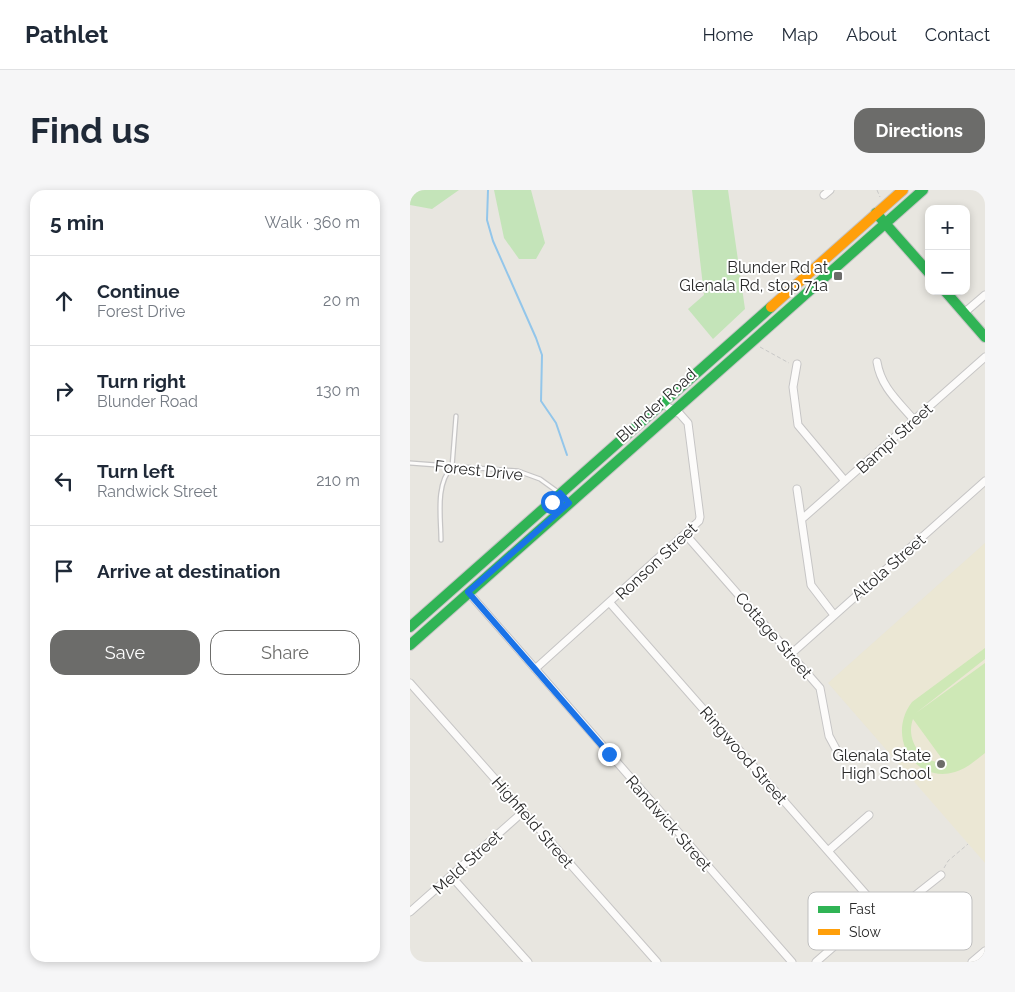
<!DOCTYPE html>
<meta charset="utf-8">
<style>
:root{--surface:#fff;--page:#f6f6f7;--text:#1f2937;--muted:#747a83;--line:#e0e1e3;--accent:#6c6c6a}
body{margin:0;font-family:Raleway,sans-serif;background:var(--page);color:var(--text)}
.controls{position:absolute;right:15px;top:15px;display:grid;overflow:hidden;border-radius:10px;box-shadow:0 2px 8px #0003}
.controls button{width:45px;height:45px;display:grid;place-items:center;padding:0;border:0;border-bottom:1px solid var(--line);background:var(--surface);color:var(--text);font:25px sans-serif}
.stop{position:absolute;width:15px;height:15px;margin:-11px;border:4px solid #1a73e8;border-radius:50%;background:#fff}
.stop.end{background:#1a73e8;border-color:#fff;box-shadow:0 1px 5px #0008}
.list{margin:0;padding:0;list-style:none}
h2{display:flex;justify-content:space-between;align-items:center;height:65px;margin:0;padding:0 20px;font-size:21px}
h2 small{font-size:16px;font-weight:400;color:var(--muted)}
.list li{display:grid;grid-template-columns:32px 1fr auto;gap:15px;align-items:center;box-sizing:border-box;height:90px;padding:0 20px;border-top:1px solid var(--line)}
.list b{display:block;font-size:19px;white-space:nowrap}
.list p{margin:0;font-size:16px;white-space:nowrap;color:var(--muted)}
.list em{font-size:16px;font-style:normal;color:var(--muted)}
.actions{display:flex;gap:10px;padding:15px 20px}
.actions a{flex:1;padding:11px 0;border:1px solid var(--accent);border-radius:15px;text-align:center;font-size:18px;color:var(--accent)}
.actions .main{background:var(--accent);color:#fff}
.icon{flex:none;width:28px;height:28px;fill:none;stroke:currentColor;stroke-width:2;stroke-linecap:round;stroke-linejoin:round}
.map{position:relative;flex:none;width:575px;height:772px;overflow:hidden;border-radius:15px}
header{display:flex;align-items:center;gap:30px;box-sizing:border-box;height:70px;padding:0 25px;background:var(--surface);border-bottom:1px solid var(--line)}
header strong{font-size:24px}
nav{display:flex;gap:28px;margin-inline-start:auto;font-size:18px}
.intro{display:flex;align-items:center;justify-content:space-between;box-sizing:border-box;height:120px;padding:0 30px}
h1{margin:0;font-size:35px}
.button{padding:12px 22px;border-radius:15px;background:var(--accent);color:#fff;font-size:18px;font-weight:700}
main{display:flex;gap:30px;padding:0 30px}
aside{flex:1;background:var(--surface);border-radius:15px;box-shadow:0 2px 8px #0003}
.map>svg:first-child{display:block}
.education{fill:#ebe7d4}
.green{fill:#c4e4b9}
.pitch{fill:#cee8b6;fill-rule:evenodd}
.lines{fill:none;stroke-linecap:round;stroke-linejoin:round}
.stream{stroke:#93c6ea;stroke-width:2}
.lane-casing{stroke:#c6c5c5;stroke-width:5.5}
.street-casing{stroke:#c6c5c5;stroke-width:9}
.fast-casing{stroke:#c6c5c5;stroke-width:12}
.slow-casing{stroke:#c6c5c5;stroke-width:12}
.path{stroke:#c8c8c7;stroke-width:1;stroke-dasharray:4 2.5;stroke-linecap:butt}
.lane{stroke:#fcfbfa;stroke-width:3}
.street{stroke:#fcfbfa;stroke-width:7}
.fast{stroke:#30b455;stroke-width:10}
.slow{stroke:#ff9f0a;stroke-width:10}
.route{stroke:#1a73e8;stroke-width:6}
.poi-dot{fill:#6c6c6a;stroke:#fff;stroke-width:2}
.labels{text-anchor:middle;stroke-width:4;stroke-linejoin:round;paint-order:stroke}
.poi-label{font-size:16px;fill:#2a2a2a;stroke:#fff;text-anchor:end}
.street-label{font-size:16px;fill:#2a2a2a;stroke:#fff}
.key{fill:#fff;stroke:#bfbfbf;stroke-width:1}
.key-label{font-size:14px;fill:#2a2a2a}
</style>
<header>
<strong>Pathlet</strong>
<nav><a>Home</a><a>Map</a><a>About</a><a>Contact</a></nav>
</header>
<div class="intro"><h1>Find us</h1><a class="button">Directions</a></div>
<main>
<aside>
<h2>5 min<small>Walk · 360 m</small></h2>
<ul class="list">
<li><svg class="icon" aria-label="ahead" viewBox="0 0 24 24"><path d="M12 20V5M6 11l6-6 6 6"/></svg><div><b>Continue</b><p>Forest Drive</p></div><em>20 m</em></li>
<li><svg class="icon" aria-label="right" viewBox="0 0 24 24"><path d="M7 20v-9h11M14 6l5 5-5 5"/></svg><div><b>Turn right</b><p>Blunder Road</p></div><em>130 m</em></li>
<li><svg class="icon" aria-label="left" viewBox="0 0 24 24"><path d="M17 20v-9H6M10 6l-5 5 5 5"/></svg><div><b>Turn left</b><p>Randwick Street</p></div><em>210 m</em></li>
<li><svg class="icon" aria-label="arrive" viewBox="0 0 24 24"><path d="M6 21V4h12l-3 4 3 4H6"/></svg><div><b>Arrive at destination</b></div></li>
</ul>
<div class="actions"><a class="main">Save</a><a>Share</a></div>
</aside>
<div class="map">
<svg width="575" height="772" viewBox="0 0 575 772">
<rect width="100%" height="100%" fill="#e8e6e0"/>
<!-- education -->
<path class="education" d="M575,353V673L418,493Z"/>
<!-- green -->
<path class="green" d="M0,0H49L22,19L0,15Z
M84,0H121L135,53L126,69H109L94,48Z
M282,0H318L335,119L303,149L278,119L294,105Z"/>
<!-- pitch -->
<path class="pitch" d="M575,458V469L506,523L575,473V563C566,570 556,579 545,582C504,594 476,546 502,512ZM503,529L535,573C512,573 495,551 503,529Z"/>
<g class="lines">
<!-- stream -->
<path class="stream" d="M78,0L77,30L83,51L126,148L132,165L131,211L146,233L157,265"/>
<defs>
<path id="lane" d="M0,273L108,281L130,289L148,302
M31,350C31,328 25,294 42,277L46,226"/>
<path id="street" d="M414,5L420,0
M554,123L575,105
M467,172C471,197 488,211 504,230
M387,174L383,197L388,235L435,291
M387,299L401,395L424,425
M392,329L575,167
M276,345L410,498L419,546L426,559
M58,402L382,772
M200,413L468,718
M381,464L575,291
M125,479L289,331L290,327L278,233L270,224L251,213
M0,493L247,772
M418,661L459,625
M41,686L118,772
M0,722L114,621
M406,772L468,718L502,708L531,685
M562,772L575,761"/>
<path id="fast" d="M466,23L519,83
M535,101L575,147
M0,437L361,117
M0,455L513,0"/>
<path id="slow" d="M361,117L493,0"/>
</defs>
<!-- lane casing -->
<use href="#lane" class="lane-casing"/>
<!-- street casing -->
<use href="#street" class="street-casing"/>
<!-- fast casing -->
<use href="#fast" class="fast-casing"/>
<!-- slow casing -->
<use href="#slow" class="slow-casing"/>
<!-- path -->
<path class="path" d="M467,0L470,7
M350,157L379,173
M534,678L538,671L558,654"/>
<!-- lane -->
<use href="#lane" class="lane"/>
<!-- street -->
<use href="#street" class="street"/>
<!-- fast -->
<use href="#fast" class="fast"/>
<!-- slow -->
<use href="#slow" class="slow"/>
</g>
<g class="lines">
<!-- route -->
<path class="route" d="M142,312L150,303L159,313L58,402L199,564"/>
</g>
<!-- markers -->
<g class="poi-dot">
<rect x="423" y="81" width="10" height="10" rx="2.5"/>
<circle cx="531" cy="574" r="5"/>
</g>
<g class="labels">
<!-- poi labels -->
<g class="poi-label">
<text x="418" y="83">Blunder Rd at<tspan x="418" dy="18">Glenala Rd, stop 71a</tspan></text>
<text x="521" y="571">Glenala State<tspan x="521" dy="18">High School</tspan></text>
</g>
<!-- street labels -->
<g class="street-label">
<text transform="translate(246 215) rotate(-42)" y="6">Blunder Road</text>
<text transform="translate(484 248) rotate(-42)" y="6">Bampi Street</text>
<text transform="translate(69 280) rotate(6)" y="6">Forest Drive</text>
<text transform="translate(246 371) rotate(-43)" y="6">Ronson Street</text>
<text transform="translate(478 377) rotate(-41)" y="6">Altola Street</text>
<text transform="translate(364 445) rotate(49)" y="6">Cottage Street</text>
<text transform="translate(334 565) rotate(49)" y="6">Ringwood Street</text>
<text transform="translate(123 632) rotate(49)" y="6">Highfield Street</text>
<text transform="translate(259 633) rotate(49)" y="6">Randwick Street</text>
<text transform="translate(57 672) rotate(-42)" y="6">Meld Street</text>
</g>
</g>
<!-- legend -->
<rect x="398" y="702" width="164" height="58" rx="8" class="key"/>
<rect x="408" y="716" width="22" height="7" fill="#30b455"/>
<rect x="408" y="739" width="22" height="6" fill="#ff9f0a"/>
<g class="key-label">
<text x="439" y="724">Fast</text>
<text x="439" y="747">Slow</text>
</g>
</svg>
<div class="controls">
<button>+</button>
<button>−</button>
</div>
<div class="stop" style="left:142px;top:312px"></div>
<div class="stop end" style="left:199px;top:564px"></div>
</div>
</main>
